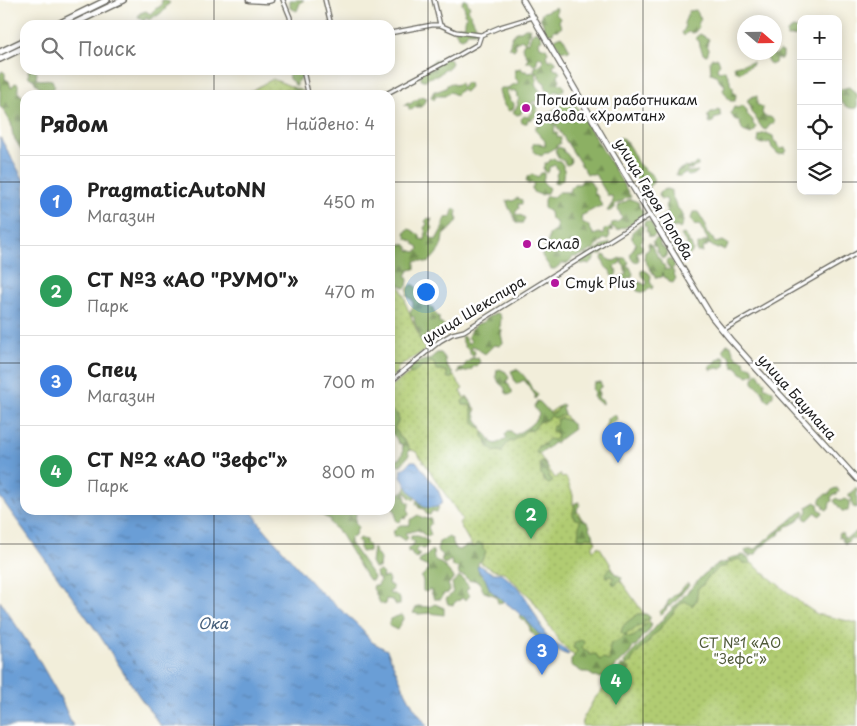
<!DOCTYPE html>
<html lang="ru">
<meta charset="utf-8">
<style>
:root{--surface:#fff;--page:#f2f2f2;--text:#222;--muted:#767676;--line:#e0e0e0;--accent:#b5179e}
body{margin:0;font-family:"Playpen Sans",sans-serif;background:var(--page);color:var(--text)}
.controls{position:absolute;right:15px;top:15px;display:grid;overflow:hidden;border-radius:10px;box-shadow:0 2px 12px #0003}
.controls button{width:45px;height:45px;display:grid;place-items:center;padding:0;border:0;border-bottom:1px solid var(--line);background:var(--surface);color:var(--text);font:25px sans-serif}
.compass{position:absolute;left:737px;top:15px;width:45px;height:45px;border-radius:50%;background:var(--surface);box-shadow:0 2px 12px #0003;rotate:110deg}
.you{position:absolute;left:425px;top:291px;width:18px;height:18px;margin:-12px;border:4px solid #fff;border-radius:50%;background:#1a73e8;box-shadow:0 0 0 8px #1a73e833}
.badge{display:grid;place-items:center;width:32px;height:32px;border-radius:50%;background:var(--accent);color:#fff;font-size:16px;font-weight:700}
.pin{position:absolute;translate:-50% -41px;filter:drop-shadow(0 1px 2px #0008)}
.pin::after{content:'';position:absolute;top:26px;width:18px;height:15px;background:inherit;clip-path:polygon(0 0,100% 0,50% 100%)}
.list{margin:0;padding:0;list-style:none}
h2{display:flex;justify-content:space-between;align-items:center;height:65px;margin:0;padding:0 20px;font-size:21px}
h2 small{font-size:16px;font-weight:400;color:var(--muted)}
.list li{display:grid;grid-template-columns:32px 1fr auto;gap:15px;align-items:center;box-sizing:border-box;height:90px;padding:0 20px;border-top:1px solid var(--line)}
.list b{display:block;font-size:19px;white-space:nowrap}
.list p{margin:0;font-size:16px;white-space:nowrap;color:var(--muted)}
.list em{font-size:16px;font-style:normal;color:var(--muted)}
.icon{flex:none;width:28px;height:28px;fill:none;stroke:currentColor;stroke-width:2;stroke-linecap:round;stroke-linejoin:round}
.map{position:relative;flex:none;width:857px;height:726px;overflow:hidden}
.search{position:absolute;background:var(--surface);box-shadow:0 2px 12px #0003;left:20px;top:20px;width:375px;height:55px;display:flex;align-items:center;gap:12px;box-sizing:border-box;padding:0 18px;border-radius:15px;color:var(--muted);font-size:19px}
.panel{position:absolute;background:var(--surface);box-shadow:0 2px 12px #0003;left:20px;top:90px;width:375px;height:425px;border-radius:15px}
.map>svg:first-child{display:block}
.grass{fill:url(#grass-dots);stroke:#667447}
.forest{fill:url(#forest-firs);stroke:#546640}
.water{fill:url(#water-ripples);stroke:#445d79}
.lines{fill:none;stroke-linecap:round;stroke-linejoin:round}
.ferry{stroke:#445d79;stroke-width:1;stroke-dasharray:6 5;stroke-linecap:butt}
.street-casing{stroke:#67665e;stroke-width:5.5}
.secondary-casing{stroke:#67665e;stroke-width:7}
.primary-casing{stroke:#67665e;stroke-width:8}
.street{stroke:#fff;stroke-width:3}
.secondary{stroke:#fff;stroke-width:4.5}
.primary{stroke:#fff;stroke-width:5}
.grid{fill:none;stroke:#1c1c1c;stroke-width:1;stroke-opacity:0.55}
.poi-dot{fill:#b5179e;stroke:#fff;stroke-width:2}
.labels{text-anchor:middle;stroke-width:5;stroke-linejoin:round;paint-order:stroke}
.poi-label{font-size:14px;fill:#1c1c1c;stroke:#fff;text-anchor:start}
.street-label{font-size:14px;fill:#1c1c1c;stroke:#fff}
.park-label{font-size:14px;fill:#505a3a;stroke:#fff}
.water-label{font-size:15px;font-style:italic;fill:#445d79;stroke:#fff}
</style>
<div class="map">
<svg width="857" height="726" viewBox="0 0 857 726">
<defs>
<pattern id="grass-dots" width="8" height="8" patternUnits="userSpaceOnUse" patternTransform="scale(1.25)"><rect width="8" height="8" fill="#b1cc72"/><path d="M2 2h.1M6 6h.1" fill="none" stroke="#98af62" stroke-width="1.8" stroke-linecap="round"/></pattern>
<pattern id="forest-firs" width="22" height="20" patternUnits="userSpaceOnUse" patternTransform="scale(1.25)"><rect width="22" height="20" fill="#8cb064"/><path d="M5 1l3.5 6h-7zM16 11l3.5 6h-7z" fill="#728e52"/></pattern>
<pattern id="water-ripples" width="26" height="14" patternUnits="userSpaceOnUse" patternTransform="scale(1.25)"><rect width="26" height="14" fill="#6b9ed6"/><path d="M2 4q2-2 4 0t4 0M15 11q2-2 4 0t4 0" fill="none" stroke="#5780ad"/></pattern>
</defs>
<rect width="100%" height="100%" fill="#fff"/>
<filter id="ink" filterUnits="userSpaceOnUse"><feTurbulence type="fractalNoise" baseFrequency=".02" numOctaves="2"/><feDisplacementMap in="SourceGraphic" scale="10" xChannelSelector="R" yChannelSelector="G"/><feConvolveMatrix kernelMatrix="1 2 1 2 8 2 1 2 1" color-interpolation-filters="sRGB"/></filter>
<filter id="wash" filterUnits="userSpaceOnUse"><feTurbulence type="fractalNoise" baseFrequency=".0096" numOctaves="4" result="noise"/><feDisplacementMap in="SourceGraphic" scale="20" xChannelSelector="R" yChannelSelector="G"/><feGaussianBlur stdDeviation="1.12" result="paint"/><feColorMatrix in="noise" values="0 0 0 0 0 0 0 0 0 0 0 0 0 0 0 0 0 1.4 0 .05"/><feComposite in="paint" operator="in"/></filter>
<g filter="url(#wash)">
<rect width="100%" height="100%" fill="#f2eeda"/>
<!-- grass -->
<path class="grass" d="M273,79L305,92L308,95H243Z
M390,262L406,301L405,302L425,351L397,367L398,372L390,378Z
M438,353L463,389L460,391L464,398L467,396L476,409L473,417L496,450L559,406L573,428L539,454L555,478L560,474L562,478L566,477L573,495V504L596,542L593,545V546L592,548L593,550L599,546L611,565L614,571L652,625L630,649L591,673L559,641L532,599L504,572L493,570L481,563L459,523L462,519L417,452L405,448L390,425V387Z
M742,555L802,604L817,614L857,623V726H582L584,717L594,699L710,571Z"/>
<!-- forest -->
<path class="forest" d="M162,0H167L170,3L166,6L165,10L157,16H154L153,18L148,20L146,17L144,22H143L141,18L138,17L140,13L146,11L150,14L155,9L161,6Z
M290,0H304L300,3L297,11L290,8Z
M463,0H466L470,7L468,9L478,30L475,32H467L466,36L462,38L458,36L455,31V29L459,26L465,25V20L467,16L464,14L465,8L462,4Z
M556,7L557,9L556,14L560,18L559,22L562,27L558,30H554L553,33L547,34C543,29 544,23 540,18L542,13Z
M696,10L701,19L698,24L699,27L694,33L688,32L684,36L682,33L685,28L684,23L689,11Z
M801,26V33L798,36L787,37V32L793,28L797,29Z
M525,28H530L531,33L528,36V39L525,42L521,39L520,41L515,43L516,47L514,50L509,47L512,37L517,31H521Z
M535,31C540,32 541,35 542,40L539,41L540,46L546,48L548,52L546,56L548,59L551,61L552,58L556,61V64L553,65L555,70H558L560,73L558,76L560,80L558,83L562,84L564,88L563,91L559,93L556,91L553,94L551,91H546L545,83L543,82L539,78V75L534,70L535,67L542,64L543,59L539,57L537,60V63L533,65L531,62H526L528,58L522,47L524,43L529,42L531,35Z
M700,34L709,39L707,44L709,50L707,55L703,54L700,46L699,41L695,38Z
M561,36L564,39L570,50L568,52L565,50L559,51L558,49L559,46L556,44L554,41L556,38Z
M779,51L783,52V55L781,59H776L775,63L771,65L767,60V56L771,54L775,55Z
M446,58L450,59L452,63L448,69H444C437,80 432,74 426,80H421V73L426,69H430V64L435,60L439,61Z
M712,58H718L720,64L717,67L718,71L725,70L730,80V84L733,87V91L736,95L735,101H730L723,90L725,85L720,82L716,75L711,73L710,61Z
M753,62V64L739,73L735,70L734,66Z
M521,68L523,71H526L529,73L533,72L536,73L535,77L537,81L535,84L537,85L538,89L541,91L540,95L543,100L539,103L537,101L532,102L528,109H522L521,114L517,115L513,112L518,105L517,102L519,99L517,96L518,93L515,91L511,92L509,90L507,92L510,100L514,103V107L512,110L509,111C502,105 501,98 499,90L500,88H507L515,84H518V81L515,78V73L516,69Z
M28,70H36L37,73L36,79C42,81 46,78 52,80L55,87L46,93L35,83L34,80L29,77Z
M289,70H301L303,77L297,82V86L295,85L293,82L289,79L288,71Z
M2,71L5,73V79L9,81L11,88L15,83L18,84V92L22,96L25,102V156L13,136L11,123L3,109L0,107V74Z
M451,83L455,85L460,83L461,87H463L465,83H469L470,87L465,92L461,90L456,95L450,92L445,96H436L434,100L431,97L434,91H438L446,88L447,85Z
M849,87L857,94V108C845,110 839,102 838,90Z
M292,88L299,91L301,95L304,93L306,95H282V91L285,89L289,91Z
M421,96L427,98L421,107H415L412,110L409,109V106L404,105L408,103L411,104L414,100H417Z
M754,96H757V105L761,106L763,109L762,113L765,117H770L774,120V123L770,125L766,130L763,129C758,123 756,117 751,112L750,105L747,102L748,99Z
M572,99L631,197L626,198L623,201L615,204V208L610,211H607L613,202L612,196H608L595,174H587L548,113Z
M534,103L537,105C539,112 537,116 531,120L528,119L527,123H522L521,119L524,116L528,117L530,114L533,113L532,106Z
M742,105L747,110V114L753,120V124L756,127L755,131L751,134L743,131L739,121L734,119L731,113L734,107L738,108Z
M717,109L720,110V114L721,116L718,118H715L713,122L709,123L708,121L710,118H708V115L711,112H716Z
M543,119H550L555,126L554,132L557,133V137L561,138L560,144L557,145V147L552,149L549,152H545L542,156L536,154L532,147L534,143H540L543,146H545V141L535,130L536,126H539L540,122Z
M766,133L773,136L774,141L777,143V145L781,149L785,148L787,151L785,153L778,154L772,148L770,142L763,144L758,143L759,135Z
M618,138H623C629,145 633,153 637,162C641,169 650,171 654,178L653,183L648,187L650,190V193L646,195L643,191L644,187C632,177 620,158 615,143Z
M559,147L563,149L564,152L567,154L571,160L570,164L566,165L564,161L558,158L555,150Z
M554,158L556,160L560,161L563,165V168L565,171L563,175V179L561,181L557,183L554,182V180L557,178L556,175L558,171L556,166L554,165L553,166L549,167V171L546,173L543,168L545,163H548L550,160Z
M696,163L698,164V166L694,167L692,169H688L686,171L690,172L698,171C696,174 692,176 688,176L685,173L680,176H677L676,175L677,171L684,167L689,168L690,166L692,167Z
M541,173H544V176L543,182L549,188L547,193L541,195L533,192L532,188L534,185L533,183L528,184L526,181L527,177L532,174L538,177Z
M582,180H589L594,188V193L597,195L602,206L598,207L581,216L582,222L588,225L594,235L599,233L603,235L604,229L611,228L613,230L609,232L610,235L608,239H603C599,247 582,258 573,257L568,263L561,264L555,269H551L542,256V253L545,251L544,245L548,242L549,235L557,229L556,222L551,219L550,212L544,208V200L546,196L553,197L559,192H569L572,186L574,184H580Z
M667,189L671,190C670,197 676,200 676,207C684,212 685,222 680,229L677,227L667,228L660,218L663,215H666L668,211L665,206L667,202L666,199H661L659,195L660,191Z
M517,198L522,200V204H518L519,208L515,213L516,214L522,216L525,218L523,223H517L515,221C515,215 508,210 507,201L510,200L513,201Z
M630,199L638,202L640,208L643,211L641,219L626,227L617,230L611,226L612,223L618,222L622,218L618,209L619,205Z
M455,208L457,211L456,216L458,220L453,227L443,235C442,250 437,253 428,263L421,261H415V269L409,270L406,276L408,280L407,286L405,288L397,282L393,271L390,270V251L393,253L399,252V244C405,244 407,244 409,250L415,252L419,250L418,246L415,245L413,241L407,239L405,233L408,229L412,230L420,236V239L425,240L426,232L424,228L427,224L425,221L428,218L432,219L430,224L433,228L429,234L431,238L436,240L443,227V223L446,218L451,217L453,210Z
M693,212H698L706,225V233L712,237L715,243L723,241L728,244L727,248L724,250L721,248L717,249L709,244L706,247L702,248L703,252H697V245L708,240L699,224L695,225L691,219Z
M646,221L652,222L653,227L657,233L653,237L649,236L648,232L646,231L647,227L644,225V222Z
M640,225L643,227V231L642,234L643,237L642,241L640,243L642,246V250L637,252L639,259L638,261L634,262L631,258L630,253L633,250L636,243L632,239V232Z
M684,234L689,240L688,243L691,244L693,250L691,254L686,257L683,250L688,246L681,235Z
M657,238L660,239V246L663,247L668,253L667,256L664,259L661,257L656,249L657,248L653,245V241Z
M610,242V247L601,254L596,255L593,261L589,264L586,263L582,264L579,263L581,260H584L586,255L592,254L594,251Z
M648,243H650L657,255V257L659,258L661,261V264L664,265L665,268L663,271L666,269L669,270L670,268L667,266L666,262L668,259L673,261L675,266L672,269L674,273L673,275L676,278L673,283L669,282L668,279L664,277L663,272L662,277L656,278L644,259L645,252L649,249Z
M603,255L606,256L609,260L614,261L620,258L621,261L620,263L615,266L614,269L617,271L616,275L614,277L611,275L610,270C604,268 605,263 602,259Z
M622,258H625L629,262L627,266L630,267L633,274L631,278L628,277L626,280L621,282V286H618L617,282L619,281V278L622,276L627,275L625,270V267L622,264Z
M644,270L649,273L651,276L650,282L653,286L652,289L649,288L646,292H641L637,291V287L635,286L634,282L637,281L646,285L647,282L641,274V271Z
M413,284L418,289L423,285L428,289L429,296L425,307L429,306L433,308L434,312L439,317V323L444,325L443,331L434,335L426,334L425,340L423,341L420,339C419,330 414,325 414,317L411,316L410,311L413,307V301L407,296L408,288Z
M496,313L499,314L501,318L500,328L502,330L501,334L503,343L499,346L494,345L485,354L479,350L478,348L472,346L471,349L474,350L475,353L473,356L470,354V350L465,347L461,337L463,336L468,343H470L471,341L468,337L471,329L474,327L477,324L483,322L486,318Z
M727,344L731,345C733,353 735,358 744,360L745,365L752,367L755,373L748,376L741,373L738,368L733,367L730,356L725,354L723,349Z
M437,353H441L445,358C445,363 447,370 452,372L453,377L451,379L447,377V372L441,370H436L434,363L430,362L427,366L423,365L414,373L410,374L408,370C415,364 422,359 430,360L433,356Z
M724,356C726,361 727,365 722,369L717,368L711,370L709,367L712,364L716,362L718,359Z
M471,358H478L480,362L477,366L473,367L471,370L458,373L459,369H462L467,362L469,361Z
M500,369L506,372L509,378L506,382L509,385L510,388L512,390V393L510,395L506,393L504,387L499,383L496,376L497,370Z
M516,369C527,375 529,387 538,395L535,399V395L524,380L516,384L511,371Z
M758,372L760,377L765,382L764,386L773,391V395L769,401L765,398L762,391L753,383V378Z
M600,382L602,386L598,390L599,394L598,398L603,401V403L601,404L593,397L594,393L592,389L594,383Z
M467,398C475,405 473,409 476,417C477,421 480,425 482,428L476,425C472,419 473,412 470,405H463L462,401Z
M537,401L540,402L551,414L556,412L561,404L564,405L562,409L564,413L563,415L555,418L551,416L546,420L539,422L533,430L525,431C522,436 517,437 513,441C508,441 504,447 502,452L498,451L495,452L487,445L486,439L483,437V433H485L490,439L491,442L496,444L507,438L505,435L508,431H511L515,435C523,430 535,424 539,414L534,407Z
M392,411L398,415V422L394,428L399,434L398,436C404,439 409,445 410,451H408L409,455L401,465L393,464L394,460L399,459C403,453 404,451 401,444L398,443L396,438L390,432V412Z
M614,415L616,416L617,420L608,425L610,428L608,431L610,433L609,437L616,440V445L613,446C610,440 604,435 605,427C606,425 607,422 607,419Z
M561,418L566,420L572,424L574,429L559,440L557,443H553C549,448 545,450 540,454L536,453L538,446L543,445L549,439L554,440L557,438L556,432L552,431L553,426H556L557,420Z
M542,462L547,466V472L549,474L548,477L552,479V482L549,484L544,481L543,477L541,475L540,463Z
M407,484L416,496L414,500L409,497L407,493L405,495L406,501L410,503L408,509L409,515L405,519L402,518L400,522L396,521L395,511L390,506V499L405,490Z
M837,488L839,491L837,494H835L831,497L832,501L830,503L829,509L826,510L824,508V505L820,503V499L826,494H829L833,489Z
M855,488H857V508L853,507L851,501L852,498L849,497V494L853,492Z
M418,498L439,508L437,512L432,511L430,515H427L424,509L419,508L416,503Z
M836,498L841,501L844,499L850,501L848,511H842L834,501Z
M579,502L580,505L578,507L576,513L581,519L587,522L590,526L589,529L592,532L594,536L591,538L587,536L584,539L578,538L580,520L575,519L573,515L575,503Z
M816,502L818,504L819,509L823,512L822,514L819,516L816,512L808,520L805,519V516L808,511L807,507Z
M315,510H354L356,513L355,522L358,527L354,537L350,538V543L374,577L372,581L367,578L341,535L330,523V519L325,517Z
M804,511L805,513C801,519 794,525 786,526L784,530H781L779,535C774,536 772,540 768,541L765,545L760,547L756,554L752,555L751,557L747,555L745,551L747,549H756L766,539H768C776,530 787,525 795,516H797L798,514Z
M418,515L422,518L431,519V524L428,527L431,535L427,537L418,530L405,533L408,538L405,541L398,536H393L394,530L400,525H410V520Z
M857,531V540L851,538L846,544L843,542L842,538L839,537L838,534L842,533L844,538L849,537Z
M411,536H418L428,541V545L424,549L419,547L415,551L420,554L419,557L416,558L412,555L411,551L408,552V548L414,544L415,542L411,540Z
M448,537L452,539L455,549L459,550L467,546L475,547L478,543L483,545V549L486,552L482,560L478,563L479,574C488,576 503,594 503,602L498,603L496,596L484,592L479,582L473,580L470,581L464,576L459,575L458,568L452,566L451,560L444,564L441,561L443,555L437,550L439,542Z
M359,538L366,540V543L369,546V551L361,552L359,547L361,543L357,541Z
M373,548L380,559L379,568H374L371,562Z
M431,551H433L434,559L443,565L454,577L448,585L450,588L448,593L443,594L441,599H434L430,589L426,592L423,591V581L421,577L427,571L428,567L419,563L420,559L426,556Z
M744,555L750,560V564L744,563L739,559L730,562L727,561L728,559C735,556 738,557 744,555Z
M726,562L728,564L724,567H719L712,575L709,576L702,586L698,588L696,601L692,606L685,601L681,604L677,606L674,612L662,625L660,630L652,636L648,643L641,648L639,652L635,655L630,663L625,665L624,662L703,575L716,565Z
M610,568H612C613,575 618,574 622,578L621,580L618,581L616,585L613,584L612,581L614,578L610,576L606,577V573Z
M380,571L383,574L382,578L387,577L389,580L388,584L392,586L393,590L389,592L390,594H395L400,599V605H396L393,600L386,599L385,605L380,603L373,588L374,585L378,586L380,579L377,577L376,572Z
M459,577L462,578L469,587L466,591L470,595L466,600L461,598L460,600L456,601L453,605L448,604L446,599C453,594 454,591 452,583Z
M688,583L689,586L686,588L676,601L673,602L671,606H668L666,610L664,611L663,614L660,615V611C664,609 667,606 668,601Z
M435,604L444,608V615L430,613L419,614L413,613L417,606L429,607Z
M637,614H646L650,617V619L644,621L643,626H638L632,631H629L625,635L621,633C622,622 631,621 637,614Z
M401,615L404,617L397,630L389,626L390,619Z
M523,615L555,648L556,653L553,654H548L543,644L530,631C530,625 526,622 521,619L520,616Z
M651,623V627L647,633L642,637L636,646L633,647L630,653L619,664L616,665C614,672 608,675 602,678L593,676L587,672H582L571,665V659L576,654L577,650L573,648L575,642L582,640L584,642L582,648L587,651L590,655L596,654L599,660L604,658L606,660L609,661C611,654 608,650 611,643L618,641L626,635L629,638L635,636C638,631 643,629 646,624Z
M622,665L630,668L629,672H622L623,676L616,680L613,686H609L607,690H604L603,685L607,682L608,678L614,675Z"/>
<!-- water -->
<path class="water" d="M0,137L25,182V510H251L261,525L314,586L357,624L372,642L387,650L403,687L413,706L427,726H161L139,696L100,636L0,497Z
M411,461H416L438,490L443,502C437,509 432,508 424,507L409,490L401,477L402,469L407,466Z
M479,565L492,573H501L520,589L529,603L549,641L565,649L569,653L568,655L551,649L525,618L490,590L485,578L480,573L477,567Z
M0,601L34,652L60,697L73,726H0Z"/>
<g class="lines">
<!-- ferry -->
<path class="ferry" d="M0,484L41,542L184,726"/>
</g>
</g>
<g filter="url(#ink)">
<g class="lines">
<defs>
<path id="street" d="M283,0L290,17L291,25
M325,0L331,25
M434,0L440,25
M390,33L432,25H440L456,32L481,35L500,27L533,17
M303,70L308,93L310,95
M384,95L459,55L478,44L481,35
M723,330L857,253
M390,382L440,341L452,334L464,331L650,215"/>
<path id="secondary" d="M249,0L267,1L271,0
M523,0L611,151L712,317L730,339L755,367L857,479"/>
<path id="primary" d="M56,25L107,0
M71,25L123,0
M0,52L25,40
M0,59L25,47"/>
</defs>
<!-- street casing -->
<use href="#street" class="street-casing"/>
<!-- secondary casing -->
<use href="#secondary" class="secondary-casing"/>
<!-- primary casing -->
<use href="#primary" class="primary-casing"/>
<!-- street -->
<use href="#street" class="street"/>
<!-- secondary -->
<use href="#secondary" class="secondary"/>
<!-- primary -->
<use href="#primary" class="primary"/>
</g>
</g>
<!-- grid -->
<path class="grid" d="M214,0V25M428,0V726M643,0V726M214,70V95M0,182H25M390,182H801M838,182H857M0,363H25M390,363H857M214,510V726M0,544H857"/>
<!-- markers -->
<g class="poi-dot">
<circle cx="526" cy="108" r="5"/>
<circle cx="527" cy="244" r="5"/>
<circle cx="555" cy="283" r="5"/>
</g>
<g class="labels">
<!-- poi labels -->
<g class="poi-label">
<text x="536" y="105">Погибшим работникам<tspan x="536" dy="16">завода «Хромтан»</tspan></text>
<text x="537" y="249">Склад</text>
<text x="565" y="288">Cmyk Plus</text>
</g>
<!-- street labels -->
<g class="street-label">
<text transform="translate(654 199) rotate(59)" y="5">улица Героя Попова</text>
<text transform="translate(474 310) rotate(-31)" y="5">улица Шекспира</text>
<text transform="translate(797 397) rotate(48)" y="5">улица Баумана</text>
</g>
<!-- park labels -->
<g class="park-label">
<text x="740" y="648">СТ №1 «АО<tspan x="740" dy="16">"Зефс"»</tspan></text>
</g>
<!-- water labels -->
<g class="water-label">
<text x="213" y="629">Ока</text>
</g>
</g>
</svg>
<div class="controls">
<button>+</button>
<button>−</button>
<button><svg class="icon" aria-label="locate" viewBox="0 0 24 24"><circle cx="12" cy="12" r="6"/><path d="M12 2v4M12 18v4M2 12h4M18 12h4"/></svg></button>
<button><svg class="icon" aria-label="layers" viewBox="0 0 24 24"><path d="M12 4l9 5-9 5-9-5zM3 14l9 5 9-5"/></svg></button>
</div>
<svg class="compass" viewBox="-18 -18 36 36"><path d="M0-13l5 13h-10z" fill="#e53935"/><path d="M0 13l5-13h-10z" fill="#767676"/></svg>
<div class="you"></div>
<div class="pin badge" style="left:618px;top:463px;background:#3f7fe0">1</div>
<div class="pin badge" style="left:531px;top:539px;background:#2e9e5b">2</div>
<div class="pin badge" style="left:542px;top:675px;background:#3f7fe0">3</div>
<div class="pin badge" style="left:616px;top:705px;background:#2e9e5b">4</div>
<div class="search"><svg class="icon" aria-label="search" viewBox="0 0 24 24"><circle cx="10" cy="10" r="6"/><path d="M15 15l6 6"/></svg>Поиск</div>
<section class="panel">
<h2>Рядом<small>Найдено: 4</small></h2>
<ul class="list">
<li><span class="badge" style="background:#3f7fe0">1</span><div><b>PragmaticAutoNN</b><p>Магазин</p></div><em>450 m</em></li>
<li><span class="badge" style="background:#2e9e5b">2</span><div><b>СТ №3 «АО &quot;РУМО&quot;»</b><p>Парк</p></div><em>470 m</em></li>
<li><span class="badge" style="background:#3f7fe0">3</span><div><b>Спец</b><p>Магазин</p></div><em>700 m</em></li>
<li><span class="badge" style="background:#2e9e5b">4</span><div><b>СТ №2 «АО &quot;Зефс&quot;»</b><p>Парк</p></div><em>800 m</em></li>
</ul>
</section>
</div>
